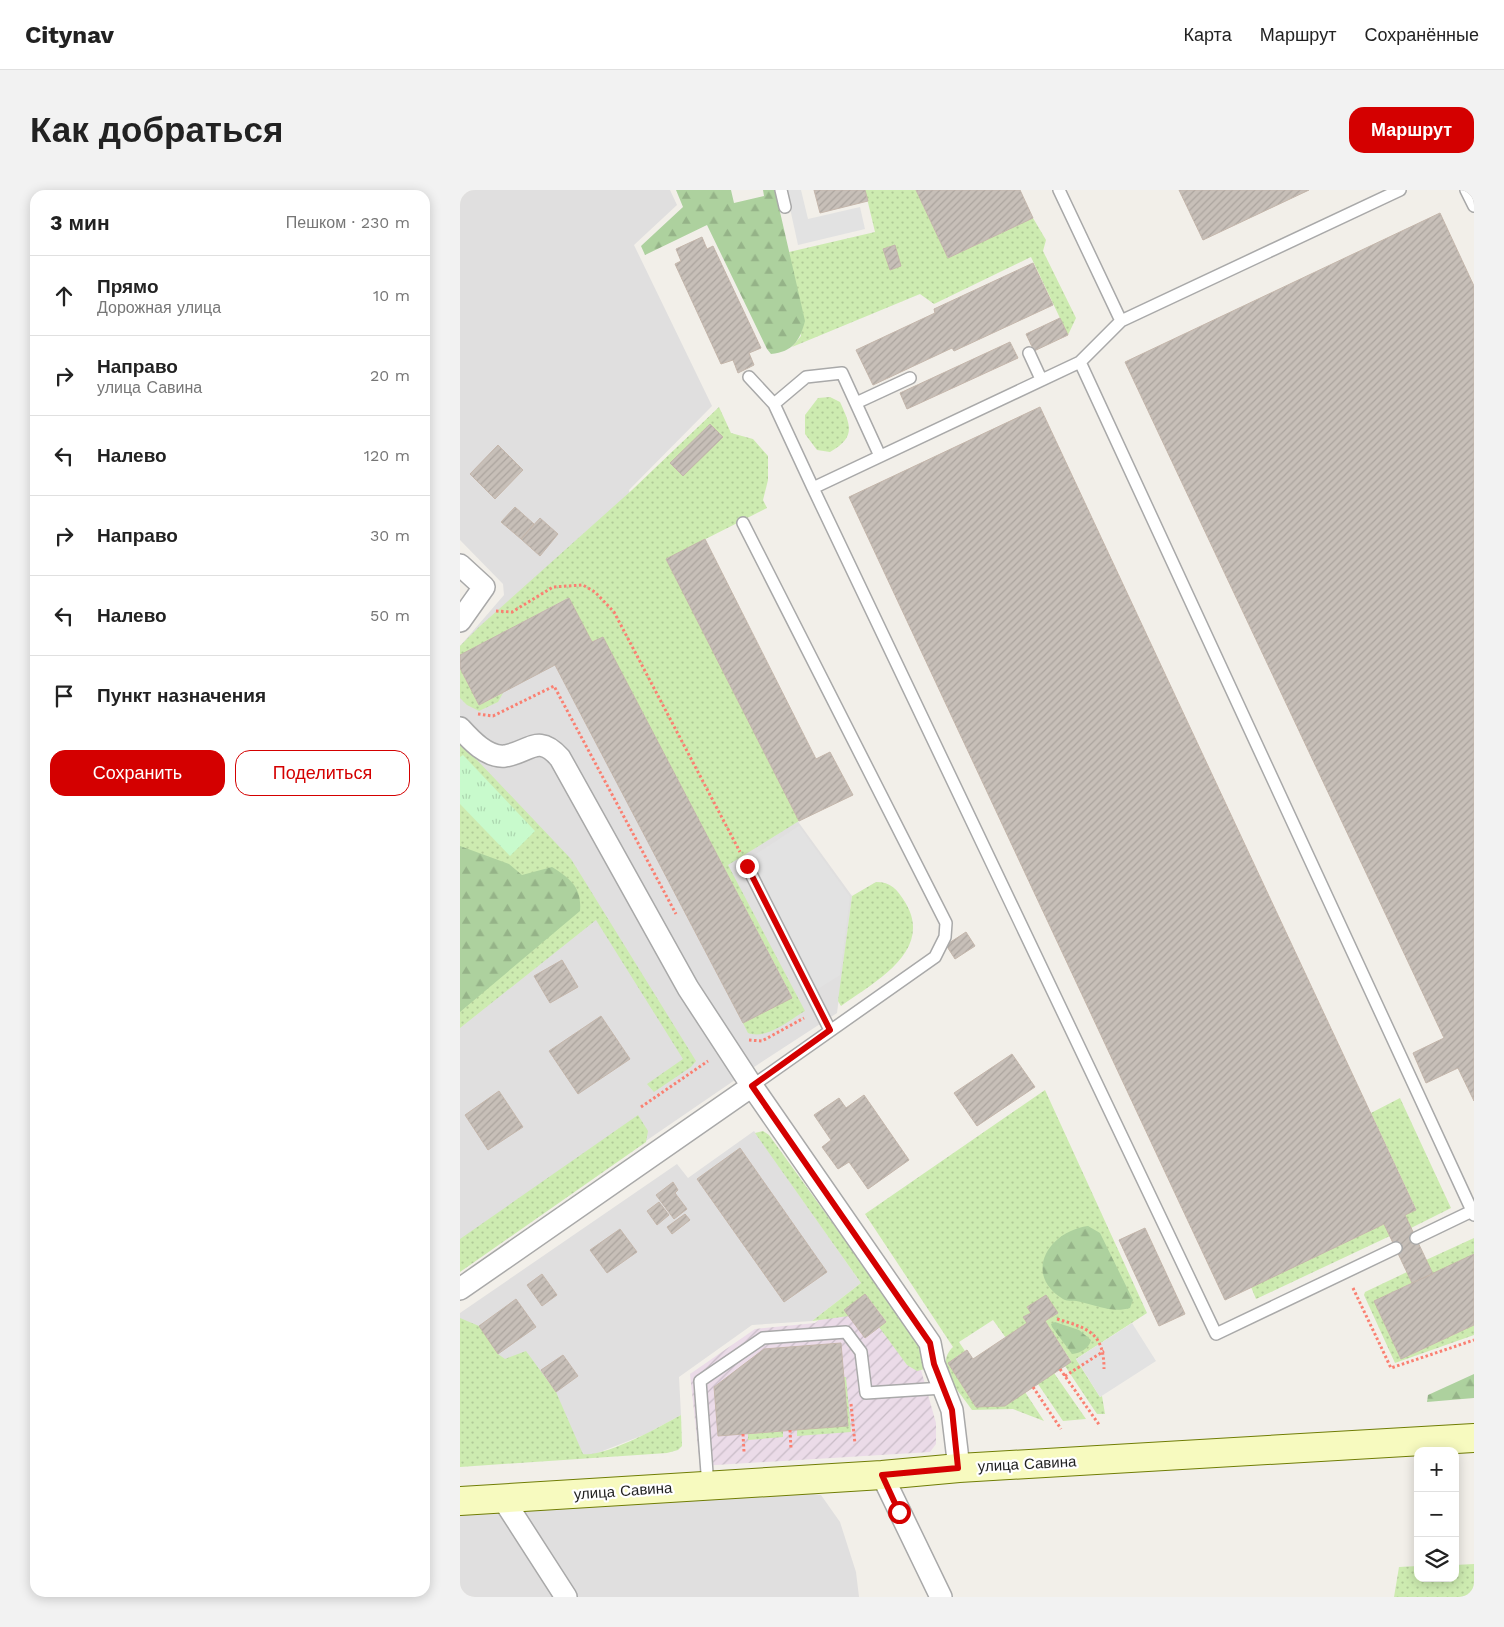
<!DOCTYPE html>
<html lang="ru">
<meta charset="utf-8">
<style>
:root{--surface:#fff;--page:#f2f2f2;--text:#222;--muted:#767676;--line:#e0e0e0;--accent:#d40000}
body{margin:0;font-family:"Work Sans",sans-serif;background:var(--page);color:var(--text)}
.controls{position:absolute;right:15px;bottom:15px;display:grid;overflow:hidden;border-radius:10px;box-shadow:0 2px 12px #0003}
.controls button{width:45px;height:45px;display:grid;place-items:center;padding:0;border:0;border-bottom:1px solid var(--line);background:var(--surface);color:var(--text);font:25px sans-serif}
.stop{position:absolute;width:15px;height:15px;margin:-11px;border:4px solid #d40000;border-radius:50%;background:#fff}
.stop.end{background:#d40000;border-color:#fff;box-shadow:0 1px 5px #0008}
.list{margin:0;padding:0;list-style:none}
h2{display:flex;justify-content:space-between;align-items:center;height:65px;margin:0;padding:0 20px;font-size:21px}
h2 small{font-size:16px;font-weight:400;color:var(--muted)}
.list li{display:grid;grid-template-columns:32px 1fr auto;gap:15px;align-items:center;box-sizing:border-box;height:80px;padding:0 20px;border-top:1px solid var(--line)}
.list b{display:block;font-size:19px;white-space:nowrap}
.list p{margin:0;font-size:16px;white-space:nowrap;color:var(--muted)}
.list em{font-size:16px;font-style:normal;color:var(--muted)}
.actions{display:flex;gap:10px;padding:15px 20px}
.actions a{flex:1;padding:11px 0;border:1px solid var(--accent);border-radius:15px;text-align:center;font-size:18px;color:var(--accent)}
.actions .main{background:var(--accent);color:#fff}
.icon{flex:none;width:28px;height:28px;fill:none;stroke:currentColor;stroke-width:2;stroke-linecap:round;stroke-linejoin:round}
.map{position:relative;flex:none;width:1014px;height:1407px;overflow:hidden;border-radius:15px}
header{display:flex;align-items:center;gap:30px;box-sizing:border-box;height:70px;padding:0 25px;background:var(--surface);border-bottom:1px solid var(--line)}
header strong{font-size:24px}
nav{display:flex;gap:28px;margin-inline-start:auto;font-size:18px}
.intro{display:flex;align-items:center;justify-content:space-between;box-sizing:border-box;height:120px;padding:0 30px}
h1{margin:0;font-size:35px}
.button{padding:12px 22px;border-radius:15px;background:var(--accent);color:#fff;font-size:18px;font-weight:700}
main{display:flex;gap:30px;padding:0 30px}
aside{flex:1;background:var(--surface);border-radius:15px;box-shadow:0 2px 12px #0003}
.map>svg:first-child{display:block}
.residential{fill:#e0dfdf}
.industrial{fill:url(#industrial-furrows)}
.grass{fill:url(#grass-dots)}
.forest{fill:url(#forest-firs)}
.park{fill:url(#park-tufts)}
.parking{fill:#e2e2e2}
.building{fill:url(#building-hatch);stroke:#c4b6ab}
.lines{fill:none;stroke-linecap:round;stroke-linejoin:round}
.service-casing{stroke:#a9a9a9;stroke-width:14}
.minor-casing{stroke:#a9a9a9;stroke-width:24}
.secondary-casing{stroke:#707d05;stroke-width:30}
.path{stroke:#fa8072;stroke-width:3;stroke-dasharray:2.5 2.5;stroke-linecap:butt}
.service{stroke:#fff;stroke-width:11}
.minor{stroke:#fff;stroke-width:21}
.secondary{stroke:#f7fabf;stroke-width:28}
.route{stroke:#d40000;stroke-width:6}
.labels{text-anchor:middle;stroke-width:4.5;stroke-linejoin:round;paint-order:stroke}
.street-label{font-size:15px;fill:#222;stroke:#fff}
</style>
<header>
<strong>Citynav</strong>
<nav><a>Карта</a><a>Маршрут</a><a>Сохранённые</a></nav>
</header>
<div class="intro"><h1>Как добраться</h1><a class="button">Маршрут</a></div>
<main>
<aside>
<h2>3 мин<small>Пешком · 230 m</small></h2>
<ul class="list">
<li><svg class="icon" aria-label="ahead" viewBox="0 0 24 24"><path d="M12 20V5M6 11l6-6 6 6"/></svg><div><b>Прямо</b><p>Дорожная улица</p></div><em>10 m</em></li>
<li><svg class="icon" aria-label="right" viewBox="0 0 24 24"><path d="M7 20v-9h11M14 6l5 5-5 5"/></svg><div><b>Направо</b><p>улица Савина</p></div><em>20 m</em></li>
<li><svg class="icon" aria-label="left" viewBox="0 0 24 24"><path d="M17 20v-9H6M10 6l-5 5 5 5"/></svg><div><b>Налево</b></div><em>120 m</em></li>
<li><svg class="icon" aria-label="right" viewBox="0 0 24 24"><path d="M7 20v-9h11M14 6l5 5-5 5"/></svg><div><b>Направо</b></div><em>30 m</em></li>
<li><svg class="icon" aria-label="left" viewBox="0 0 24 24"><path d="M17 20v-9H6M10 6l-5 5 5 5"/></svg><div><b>Налево</b></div><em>50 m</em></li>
<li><svg class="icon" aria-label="arrive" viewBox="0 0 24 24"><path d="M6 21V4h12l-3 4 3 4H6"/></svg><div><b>Пункт назначения</b></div></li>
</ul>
<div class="actions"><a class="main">Сохранить</a><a>Поделиться</a></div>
</aside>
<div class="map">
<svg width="1014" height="1407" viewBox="0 0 1014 1407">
<defs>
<pattern id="industrial-furrows" width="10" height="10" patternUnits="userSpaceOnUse" patternTransform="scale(1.25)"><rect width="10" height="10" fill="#ebdbe8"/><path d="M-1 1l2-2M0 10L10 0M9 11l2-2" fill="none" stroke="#c9bcc7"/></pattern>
<pattern id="grass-dots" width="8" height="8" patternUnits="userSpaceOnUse" patternTransform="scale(1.25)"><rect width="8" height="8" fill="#cdebb0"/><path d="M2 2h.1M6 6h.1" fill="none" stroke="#b0c997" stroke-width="1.8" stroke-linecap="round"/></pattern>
<pattern id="forest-firs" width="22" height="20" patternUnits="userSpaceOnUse" patternTransform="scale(1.25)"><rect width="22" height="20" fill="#add19e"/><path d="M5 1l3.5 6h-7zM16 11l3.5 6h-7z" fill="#95b388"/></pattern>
<pattern id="park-tufts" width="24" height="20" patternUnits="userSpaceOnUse" patternTransform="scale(1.25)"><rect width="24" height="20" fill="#c8facc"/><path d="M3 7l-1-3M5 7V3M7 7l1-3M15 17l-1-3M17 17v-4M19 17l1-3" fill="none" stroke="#acd6af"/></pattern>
<pattern id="building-hatch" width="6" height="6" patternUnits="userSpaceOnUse" patternTransform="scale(1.25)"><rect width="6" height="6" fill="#c7bfb8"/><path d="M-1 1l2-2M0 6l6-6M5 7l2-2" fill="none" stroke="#aba49e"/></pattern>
</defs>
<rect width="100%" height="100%" fill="#f2efe9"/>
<!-- residential -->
<path class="residential" d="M0,0H210L217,15L174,55L252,216L169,300L170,307L339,633L392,706L377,823L291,879L0,1078V456L44,405L43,394L0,350Z
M294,941L401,1093L352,1131L292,1135L219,1187L221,1225L186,1244L135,1264L0,1273V1123L217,974L228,988Z
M344,1303L361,1305L380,1332L396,1382L399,1407H0V1320Z"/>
<!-- industrial -->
<path class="industrial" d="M407,1094L461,1180L476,1233V1254L470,1262L240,1276L230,1184L295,1139L355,1133Z"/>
<!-- grass -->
<path class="grass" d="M405,0H456L488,68L573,28L586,50L583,61L616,128L608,145L571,67L474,114L460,104L332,157L341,146L329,62L415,42Z
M370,207L380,212C391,236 396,247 370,262L357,260L345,244V225L358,208Z
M259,217L271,243L293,249L308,266V290L303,310L307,318L206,369L339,631L268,675L345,821C329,830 307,850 288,843L283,833L332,807L143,447L132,452L108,408L0,465V456L20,436L172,300Z
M0,478L19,515L43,503L38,512L19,521L7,515L0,508Z
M0,552L111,669L236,871L231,877L194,902L187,894L223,869L136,730L0,838Z
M416,692C431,692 437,699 445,712C475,761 414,792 381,816L378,811L392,706Z
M585,900L687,1123L616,1169L640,1207L642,1206L645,1224H637L605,1176L611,1171L585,1131L598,1123L567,1117L571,1123L563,1127L567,1133L546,1148L533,1130L499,1152L505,1161L488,1173L516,1217L565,1202L584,1231L553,1219L512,1220C500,1202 473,1176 493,1157L405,1024Z
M940,908L991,1018L951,1038L945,1025L956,1019L911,923Z
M178,925L188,941L186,952L0,1082V1049Z
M303,941L309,945L457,1150L465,1165L467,1175L465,1179L457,1181L447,1175L419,1137L426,1131L406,1105L385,1120L389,1126L352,1131L401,1093L295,943Z
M924,1034L930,1046L796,1109L791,1097Z
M1014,1048V1064L973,1084L966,1070Z
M947,1082L952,1093L914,1111L941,1169L1014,1135V1145L935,1173L904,1105L905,1102Z
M0,1128L19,1136L38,1164L45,1169L66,1161L96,1202L123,1264C146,1267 199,1237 221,1225L222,1256L218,1260L207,1263L0,1277Z
M594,1183L626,1229L603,1231L578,1194Z
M383,1187H386L391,1242L337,1246V1240Z
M323,1241V1247L288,1250V1244Z
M1014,1374V1407H934L939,1377L958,1376V1388H995V1375Z"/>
<!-- forest -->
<path class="forest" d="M216,0H271L274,13L304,6L303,0H315L345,131C340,150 333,162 311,164L307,159L247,35L185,65L181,56L223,17Z
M0,656L49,674L62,685L92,677C111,689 122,698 120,721L0,822Z
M628,1036L640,1043L673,1110L670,1118C653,1123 638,1116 621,1112C615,1110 608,1112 603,1109C562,1084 589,1041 628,1036Z
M595,1132L619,1140L631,1150C629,1159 620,1163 612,1164L592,1137L591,1134Z
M1014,1184V1208L967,1212L968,1205Z"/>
<!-- park -->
<path class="park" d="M3,565L75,641L50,666L0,614V567Z"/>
<!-- parking -->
<path class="parking" d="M326,0H341L348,29L400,17L405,39L338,55Z
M339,636L390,707L380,785L356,800L290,668Z
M672,1133L696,1171L640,1207L616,1169Z"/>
<!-- building -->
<path class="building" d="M354,0H405L408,11L360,23Z
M456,0H560L573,28L488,68Z
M719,0H849L743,50Z
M980,23L1014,96V911L998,878L966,893L953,863L984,848L665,172Z
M242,47L247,59L253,56L301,158L289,163L294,175L278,183L273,170L261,174L215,74L221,71L216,59Z
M435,55L441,76L430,80L423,59Z
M573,73L593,115L494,161L492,158L413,195L396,160L475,123L474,119Z
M600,128L608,145L574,161L566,144Z
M550,152L558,168L447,219L440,203Z
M580,217L956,1020L945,1025L973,1084L952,1093L924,1034L765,1110L389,307Z
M250,234L263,247L223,286L210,273Z
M38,255L63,280L35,309L10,284Z
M55,317L74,334L61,349L41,332Z
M80,328L98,344L80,366L61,349Z
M245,349L356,569L370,562L393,605L339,631L206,369Z
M109,408L132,452L143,447L332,808L283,833L95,475L19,515L0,478V465Z
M506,742L515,756L495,769L486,755Z
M102,770L118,797L90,813L74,786Z
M141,826L170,869L118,904L89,861Z
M552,864L575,897L517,936L494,903Z
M39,901L63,937L28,960L5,925Z
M404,905L449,970L408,999L389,972L378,979L362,957L371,950L354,925L379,908L386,918Z
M280,958L367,1082L324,1112L237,989Z
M213,992L218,1000L215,1003L227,1019L214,1029L196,1005Z
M199,1012L209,1025L197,1035L187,1021Z
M225,1024L230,1030L212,1044L207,1037Z
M685,1038L725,1124L699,1136L659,1050Z
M160,1039L177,1062L147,1083L130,1060Z
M1014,1064V1135L941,1169L914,1111Z
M82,1084L97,1105L82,1116L67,1095Z
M405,1104L426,1132L405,1148L384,1120Z
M586,1105L598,1123L585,1131L611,1172L545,1216L516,1217L488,1173L507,1160L513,1169L567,1133L563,1127L571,1123L567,1117Z
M56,1109L76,1137L38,1164L19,1136Z
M381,1153L388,1236L258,1246L254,1197L304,1159Z
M103,1165L118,1186L96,1202L81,1180Z"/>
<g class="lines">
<defs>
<path id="service" d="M321,0L325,17
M599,0L661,131L620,172L1014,1025
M1006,0L1014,16
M661,131L940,0
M569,163L581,189
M620,172L353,298L756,1144L936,1058
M289,187L314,214
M396,213L450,188
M353,298L314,214L346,187L382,183L420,266
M283,333L486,733L485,747L475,767L292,896
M287,676L370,840
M956,1048L1012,1021
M248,1296L240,1191L303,1148L386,1142L401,1162L406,1203L483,1198"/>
<path id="minor" d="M0,375L24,397L0,431
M0,538C10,549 27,568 45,566C70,562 78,543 100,568L228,798L292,896L470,1153L474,1174L492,1220L499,1278
M0,1099L292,896
M422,1285L481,1407
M43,1309L106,1407"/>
<path id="secondary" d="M0,1311L422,1285L499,1278L1014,1248"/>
</defs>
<!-- service casing -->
<use href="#service" class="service-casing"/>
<!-- minor casing -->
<use href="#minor" class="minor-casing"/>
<!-- secondary casing -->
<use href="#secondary" class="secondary-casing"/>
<!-- path -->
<path class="path" d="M36,421L52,422L93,397L123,395L135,402L154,422L280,662
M18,524L33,526L94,496L216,724
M289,850L302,851L344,828
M181,917L248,871
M893,1098L931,1178L1014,1150
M597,1129C628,1138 644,1143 644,1179
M600,1179L640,1236
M605,1186L644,1161
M573,1197L601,1239
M391,1214L395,1254
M330,1240L331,1259
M283,1244L284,1262"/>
<!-- service -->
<use href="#service" class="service"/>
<!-- minor -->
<use href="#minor" class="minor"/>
<!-- secondary -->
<use href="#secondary" class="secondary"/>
</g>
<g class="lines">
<!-- route -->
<path class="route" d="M287,676L370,840L292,896L470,1153L474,1174L492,1220L498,1278L422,1285L439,1322"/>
</g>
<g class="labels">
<!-- street labels -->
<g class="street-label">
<text transform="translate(567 1274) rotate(-3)" y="5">улица Савина</text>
<text transform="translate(163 1301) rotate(-4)" y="5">улица Савина</text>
</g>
</g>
</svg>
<div class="controls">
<button>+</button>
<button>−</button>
<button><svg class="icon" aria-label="layers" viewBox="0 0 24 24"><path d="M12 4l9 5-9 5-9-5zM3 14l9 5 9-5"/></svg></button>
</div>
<div class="stop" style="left:439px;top:1322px"></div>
<div class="stop end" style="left:287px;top:676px"></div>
</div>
</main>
